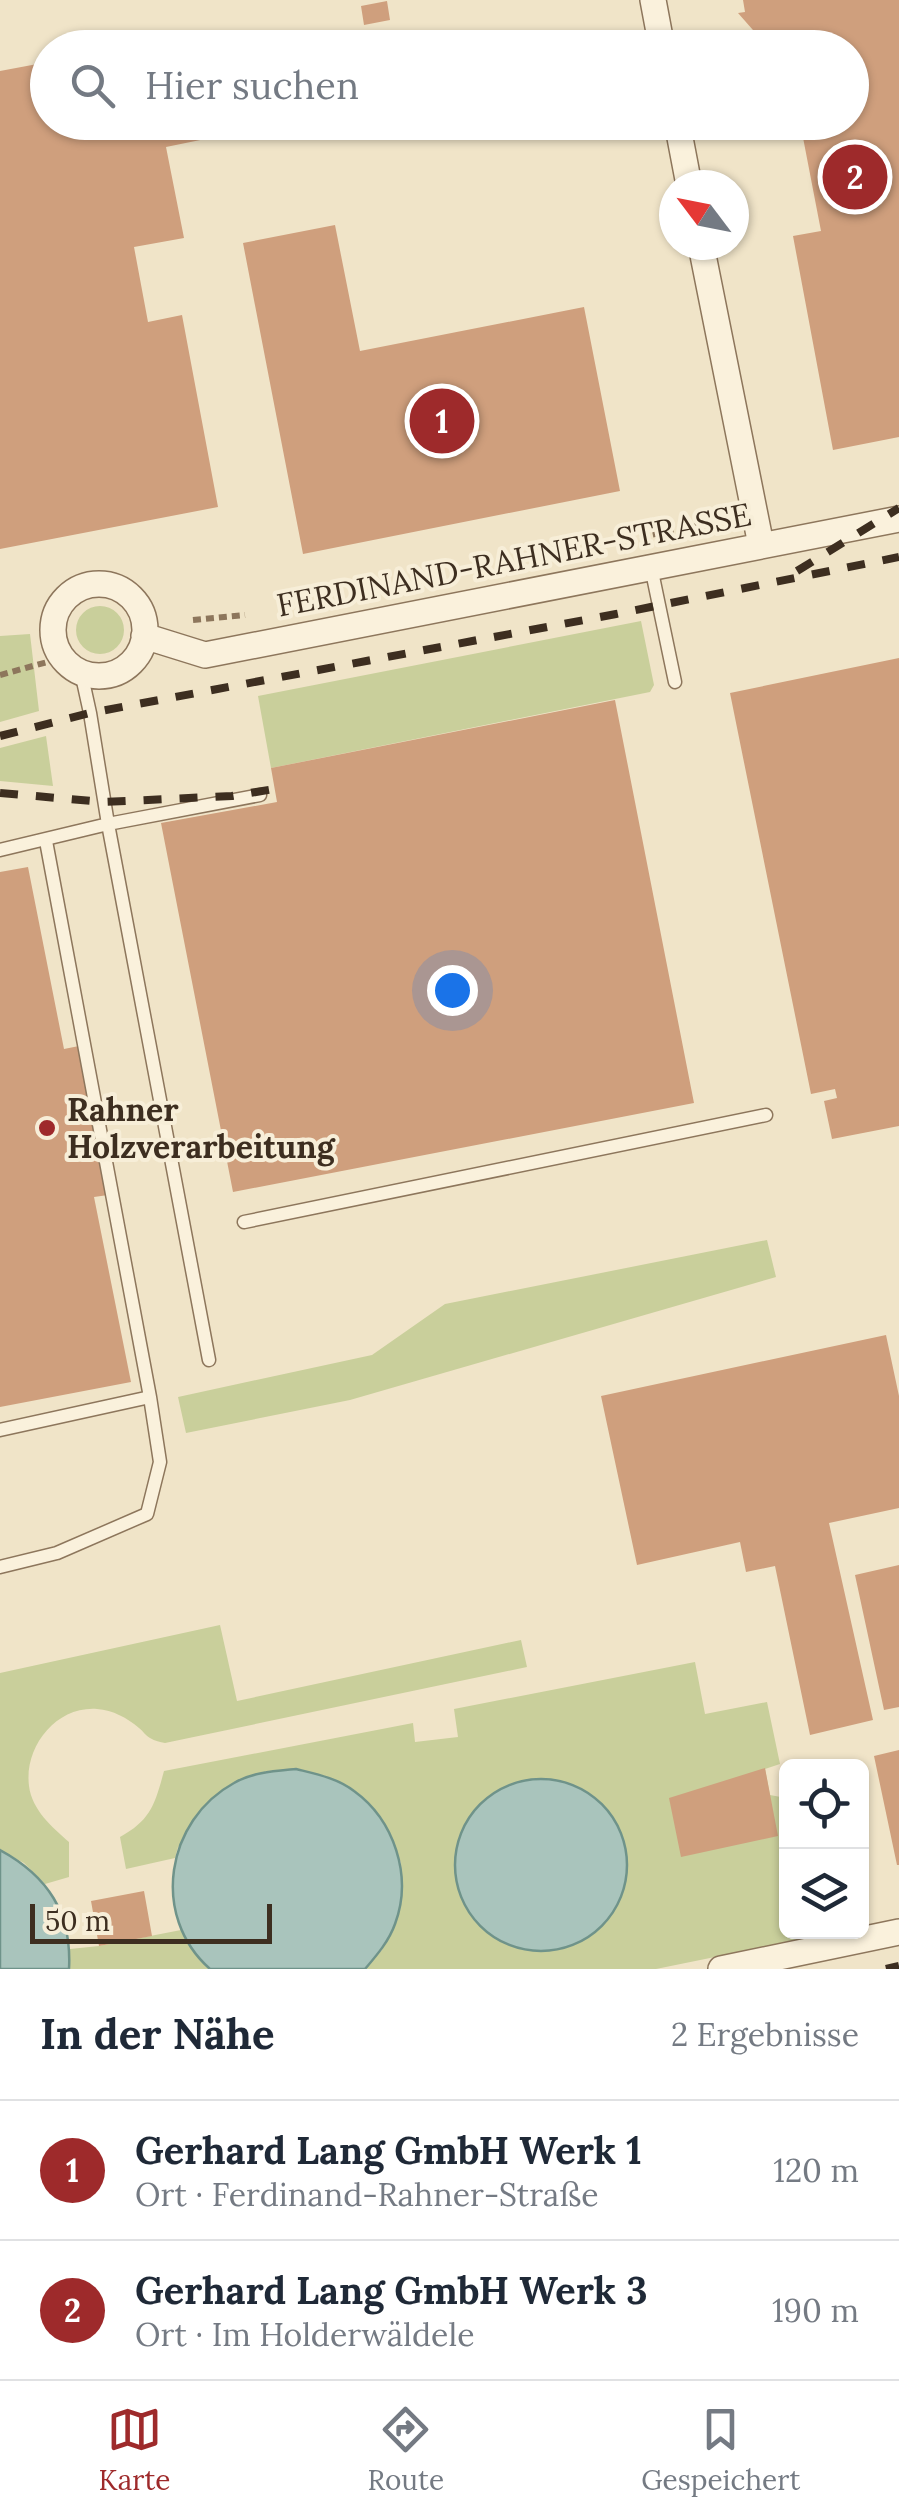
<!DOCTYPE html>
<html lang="de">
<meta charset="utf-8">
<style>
:root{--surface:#fff;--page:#f6f6f7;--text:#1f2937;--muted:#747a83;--line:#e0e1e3;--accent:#9e2a2b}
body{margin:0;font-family:Lora,serif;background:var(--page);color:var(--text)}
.controls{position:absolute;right:30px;bottom:30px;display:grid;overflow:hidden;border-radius:15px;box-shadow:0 2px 8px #0004}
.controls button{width:90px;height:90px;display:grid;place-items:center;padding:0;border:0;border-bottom:2px solid var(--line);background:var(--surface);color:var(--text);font:50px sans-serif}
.compass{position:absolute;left:659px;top:170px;width:90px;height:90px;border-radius:50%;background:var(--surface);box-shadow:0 2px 8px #0004;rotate:302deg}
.scale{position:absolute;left:30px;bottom:25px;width:242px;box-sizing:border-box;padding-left:10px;border:5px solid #3d2e20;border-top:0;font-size:28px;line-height:35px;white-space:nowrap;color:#3d2e20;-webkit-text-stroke:8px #f7eed8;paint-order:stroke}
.you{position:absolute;left:452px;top:990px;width:35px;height:35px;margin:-25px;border:8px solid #fff;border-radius:50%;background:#1a73e8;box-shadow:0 0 0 15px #1a73e833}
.badge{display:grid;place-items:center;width:65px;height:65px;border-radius:50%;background:var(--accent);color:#fff;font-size:32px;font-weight:700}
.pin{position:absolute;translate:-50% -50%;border:5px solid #fff;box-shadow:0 2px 10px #0006}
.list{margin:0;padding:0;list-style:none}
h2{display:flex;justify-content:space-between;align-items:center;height:130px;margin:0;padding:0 40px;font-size:42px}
h2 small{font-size:32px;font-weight:400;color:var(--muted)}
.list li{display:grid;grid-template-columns:65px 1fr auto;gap:30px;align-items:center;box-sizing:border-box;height:140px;padding:0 40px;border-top:2px solid var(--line)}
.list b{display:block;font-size:38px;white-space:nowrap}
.list p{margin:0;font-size:32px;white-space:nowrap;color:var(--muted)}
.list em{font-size:32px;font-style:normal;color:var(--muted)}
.icon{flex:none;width:55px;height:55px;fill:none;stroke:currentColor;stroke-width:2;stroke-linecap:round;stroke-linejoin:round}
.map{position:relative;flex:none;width:899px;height:1969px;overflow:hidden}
.search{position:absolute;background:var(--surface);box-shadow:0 2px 8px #0004;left:30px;right:30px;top:30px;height:110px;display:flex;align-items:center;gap:25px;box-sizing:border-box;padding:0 35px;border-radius:55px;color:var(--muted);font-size:38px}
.sheet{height:410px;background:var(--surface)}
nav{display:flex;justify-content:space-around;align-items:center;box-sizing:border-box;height:140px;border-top:2px solid var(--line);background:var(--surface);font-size:28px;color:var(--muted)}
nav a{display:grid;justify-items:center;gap:5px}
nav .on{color:var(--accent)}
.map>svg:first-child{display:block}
.green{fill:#c9cf9b}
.water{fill:#a9c4bc;stroke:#6f938a;stroke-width:2.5}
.building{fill:#cf9f7d}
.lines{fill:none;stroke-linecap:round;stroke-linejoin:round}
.lane-casing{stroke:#8d765c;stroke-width:15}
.street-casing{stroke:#8d765c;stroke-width:28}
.path{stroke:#8d765c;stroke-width:6;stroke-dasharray:8 5;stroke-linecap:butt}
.lane{stroke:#faf1dc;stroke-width:12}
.street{stroke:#faf1dc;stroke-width:25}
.rail{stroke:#3d2e20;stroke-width:8;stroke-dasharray:18 18;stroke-linecap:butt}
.poi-dot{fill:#9e2a2b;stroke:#f7eed8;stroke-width:4}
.labels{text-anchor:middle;stroke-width:8;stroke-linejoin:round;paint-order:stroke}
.street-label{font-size:32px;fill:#3d2e20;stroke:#f7eed8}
.poi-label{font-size:32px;font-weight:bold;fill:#3d2e20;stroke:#f7eed8;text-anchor:start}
</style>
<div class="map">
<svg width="899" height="1969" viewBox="0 0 899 1969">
<rect width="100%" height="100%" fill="#f0e4c8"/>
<!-- green -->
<path class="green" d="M76 630a24 24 0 1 1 48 0a24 24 0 1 1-48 0Z
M641,621L654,685L650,692L271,768L258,696Z
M30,634L39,711L0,722V636Z
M46,736L53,786L0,781V748Z
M767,1240L776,1277L350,1400L186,1433L178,1397L372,1355L445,1304Z
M220,1625L237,1701L521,1640L527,1667L165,1743C160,1742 155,1741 150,1738C146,1736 143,1731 139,1728C127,1718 113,1710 97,1709C56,1706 24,1747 29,1786C32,1810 52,1827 69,1842V1877L45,1884L24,1863L0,1850V1673Z
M695,1662L705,1714L767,1702L780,1764L765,1769L770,1795L786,1798V1932H827V1934L656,1969H365L382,1950L402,1894L401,1863L391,1835L375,1810L352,1789L325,1776L296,1770L266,1771L178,1847L175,1858L126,1869L120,1837C151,1820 155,1804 164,1771L413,1723L415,1742L458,1737L454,1709Z
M181,1930L200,1960L210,1969H69L70,1949L99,1946Z"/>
<!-- water -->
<path class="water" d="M296,1769C316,1774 337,1778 354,1791C394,1820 413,1876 395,1924C389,1941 377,1955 365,1969H210C150,1916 166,1820 234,1783C253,1772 275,1771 296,1769Z
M455 1865a86 86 0 1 1 172 0a86 86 0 1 1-172 0Z
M0,1850C48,1876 72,1913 69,1969H0Z"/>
<!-- building -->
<path class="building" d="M743,0H899V437L833,450L793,236L821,231L800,122H852V48H786L783,33L760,38L738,13L745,12Z
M387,1L390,20L364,25L361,6Z
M195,34L198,48H133V46Z
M48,62V122H212L215,137L166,147L184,238L134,247L148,322L182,315L218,507L0,549V71Z
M335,225L360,351L584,307L620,491L303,554L243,243Z
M899,658V1126L832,1139L824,1101L837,1098L835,1089L811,1094L730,693Z
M615,700L694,1103L233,1192L161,823L277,802L271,768Z
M28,867L64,1049L79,1046L108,1195L94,1197L131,1382L0,1407V872Z
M886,1335L899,1396V1508L829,1523L873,1720L810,1735L775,1566L746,1572L740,1542L637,1565L601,1396Z
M899,1565V1707L884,1710L855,1575Z
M899,1750V1865H897L874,1756Z
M765,1768L778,1836L681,1857L669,1798Z
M144,1891L152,1936L99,1946L91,1901Z"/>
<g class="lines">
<defs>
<path id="lane" d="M651,567L675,682
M0,850L108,824L90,713L81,672
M244,1222L766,1115
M209,1360L108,824L260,795
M0,1430L150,1397
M0,1567L57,1553L147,1514L160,1462L150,1397L46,841"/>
<path id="street" d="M653,0L662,48
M677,122L689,185
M701,245L761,545
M53 630a46 46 0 1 1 92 0a46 46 0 1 1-92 0Z
M144,636L205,655L899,519
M721,1969L899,1932"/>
</defs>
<!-- lane casing -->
<use href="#lane" class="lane-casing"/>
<!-- street casing -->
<use href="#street" class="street-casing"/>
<!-- path -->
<path class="path" d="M640,537L731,519
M193,620L245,615
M0,675L62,658"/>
<!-- lane -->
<use href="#lane" class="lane"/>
<!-- street -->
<use href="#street" class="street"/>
<!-- rail -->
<path class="rail" d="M797,571L899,508
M0,736L90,713L616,614L899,557
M0,793L104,802L232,796L274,789
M886,1969L899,1966"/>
</g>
<!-- markers -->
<circle class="poi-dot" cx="47" cy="1128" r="10"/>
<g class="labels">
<!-- street labels -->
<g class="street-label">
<text transform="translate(514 560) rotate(-11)" y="11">FERDINAND-RAHNER-STRASSE</text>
</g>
<!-- poi labels -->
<g class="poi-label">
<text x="67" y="1121">Rahner<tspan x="67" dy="37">Holzverarbeitung</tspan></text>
</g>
</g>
</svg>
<div class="controls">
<button><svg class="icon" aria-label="locate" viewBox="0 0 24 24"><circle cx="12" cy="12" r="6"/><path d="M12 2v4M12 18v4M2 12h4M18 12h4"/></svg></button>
<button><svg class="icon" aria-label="layers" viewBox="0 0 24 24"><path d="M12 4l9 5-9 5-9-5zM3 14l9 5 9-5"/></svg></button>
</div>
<svg class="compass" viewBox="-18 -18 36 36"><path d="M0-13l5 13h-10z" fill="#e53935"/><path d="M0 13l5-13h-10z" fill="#747a83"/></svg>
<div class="scale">50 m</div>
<div class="you"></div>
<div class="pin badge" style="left:442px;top:421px">1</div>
<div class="pin badge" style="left:855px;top:177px">2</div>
<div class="search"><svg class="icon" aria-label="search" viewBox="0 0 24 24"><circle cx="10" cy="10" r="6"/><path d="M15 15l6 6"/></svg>Hier suchen</div>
</div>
<section class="sheet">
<h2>In der Nähe<small>2 Ergebnisse</small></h2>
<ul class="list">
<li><span class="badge">1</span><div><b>Gerhard Lang GmbH Werk 1</b><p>Ort · Ferdinand-Rahner-Straße</p></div><em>120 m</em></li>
<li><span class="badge">2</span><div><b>Gerhard Lang GmbH Werk 3</b><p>Ort · Im Holderwäldele</p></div><em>190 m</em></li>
</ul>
</section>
<nav>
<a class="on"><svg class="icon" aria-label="map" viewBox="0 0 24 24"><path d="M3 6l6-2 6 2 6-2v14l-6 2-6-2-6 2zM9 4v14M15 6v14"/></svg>Karte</a>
<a><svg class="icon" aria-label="directions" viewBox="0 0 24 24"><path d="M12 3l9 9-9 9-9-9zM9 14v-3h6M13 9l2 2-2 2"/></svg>Route</a>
<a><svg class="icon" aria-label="saved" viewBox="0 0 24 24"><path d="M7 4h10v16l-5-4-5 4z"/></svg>Gespeichert</a>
</nav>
